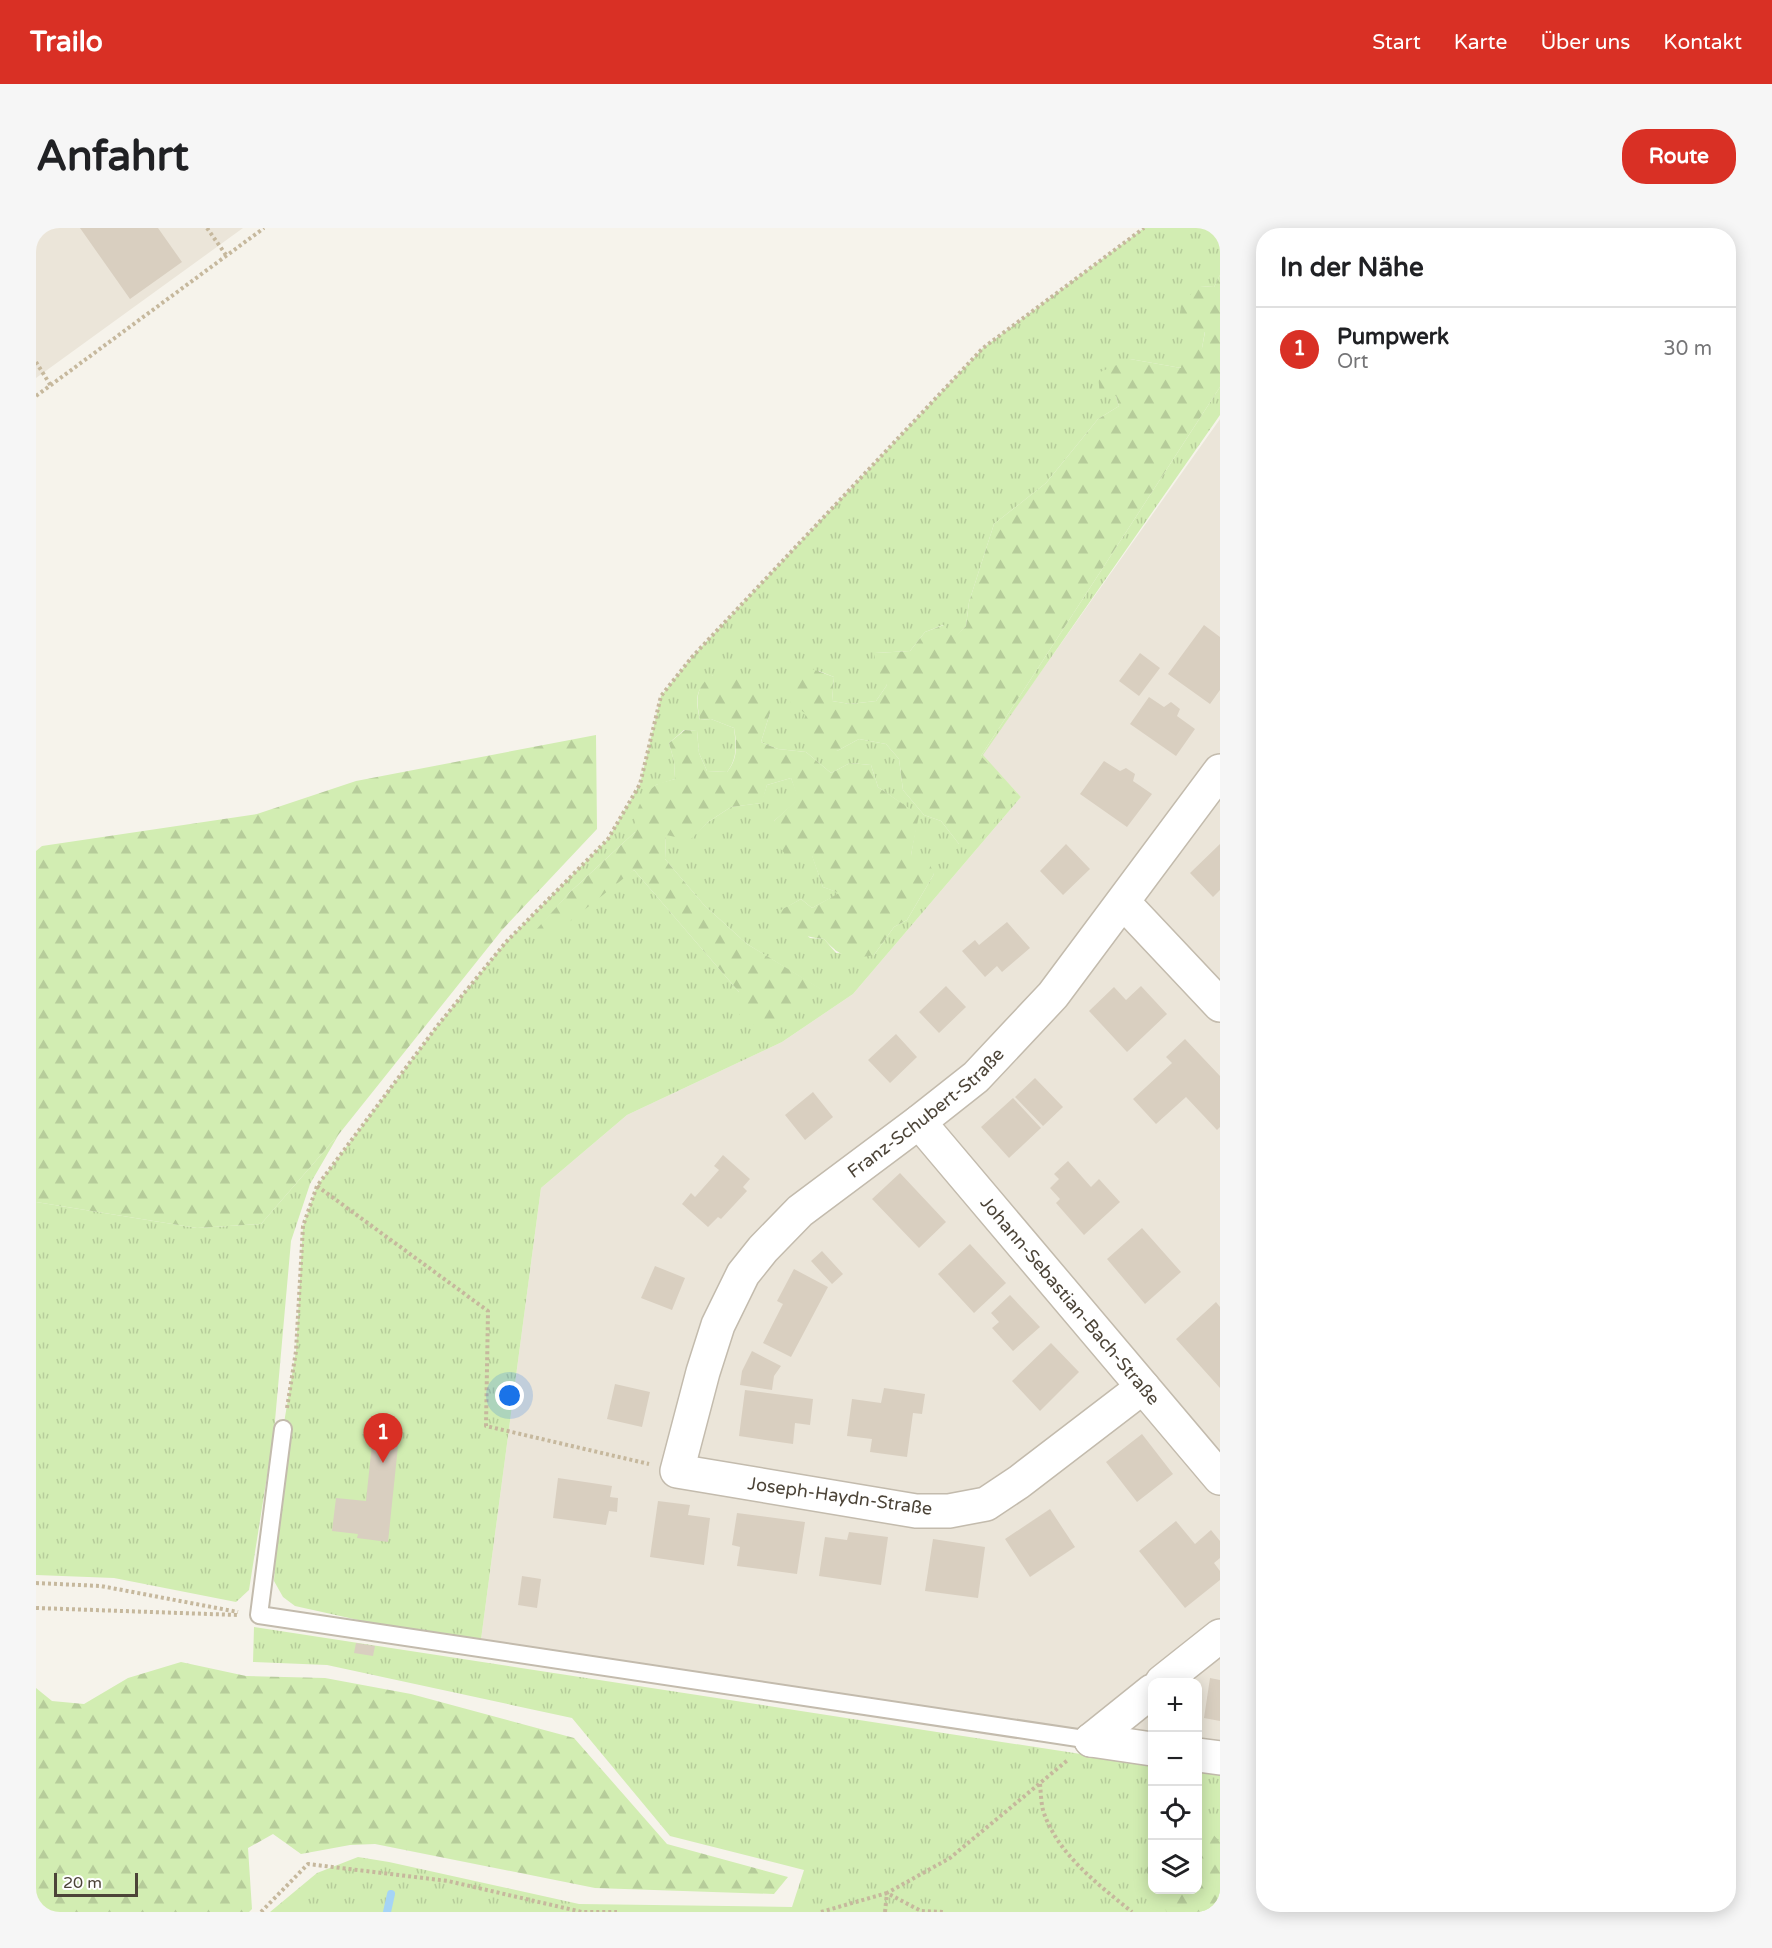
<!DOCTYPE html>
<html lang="de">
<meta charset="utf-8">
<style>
:root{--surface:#fff;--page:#f6f6f6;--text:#202124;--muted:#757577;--line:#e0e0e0;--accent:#d93025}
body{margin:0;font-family:"Varela Round",sans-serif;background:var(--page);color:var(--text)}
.controls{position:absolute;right:18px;bottom:18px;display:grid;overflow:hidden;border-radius:12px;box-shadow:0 3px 15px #0003}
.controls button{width:54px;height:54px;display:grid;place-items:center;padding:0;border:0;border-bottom:2px solid var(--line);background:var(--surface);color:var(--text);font:30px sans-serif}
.scale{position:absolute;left:18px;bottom:15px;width:84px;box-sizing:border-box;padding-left:6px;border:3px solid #4c4438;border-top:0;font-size:16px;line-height:21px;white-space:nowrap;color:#4c4438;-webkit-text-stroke:4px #fff;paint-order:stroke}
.you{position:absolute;left:474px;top:1168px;width:21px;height:21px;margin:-15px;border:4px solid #fff;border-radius:50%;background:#1a73e8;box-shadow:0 0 0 9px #1a73e833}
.badge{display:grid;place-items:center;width:39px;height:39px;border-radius:50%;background:var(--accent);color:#fff;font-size:20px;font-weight:700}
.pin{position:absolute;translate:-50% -50px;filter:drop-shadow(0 2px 3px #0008)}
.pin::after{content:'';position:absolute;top:32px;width:21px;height:18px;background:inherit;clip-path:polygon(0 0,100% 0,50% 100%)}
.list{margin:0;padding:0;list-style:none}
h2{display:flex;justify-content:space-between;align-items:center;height:78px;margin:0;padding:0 24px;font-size:26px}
h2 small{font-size:20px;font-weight:400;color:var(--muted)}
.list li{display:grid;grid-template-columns:39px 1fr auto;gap:18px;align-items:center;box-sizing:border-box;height:84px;padding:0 24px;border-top:2px solid var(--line)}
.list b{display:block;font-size:22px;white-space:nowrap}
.list p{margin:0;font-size:20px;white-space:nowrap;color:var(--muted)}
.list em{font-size:20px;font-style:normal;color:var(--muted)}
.icon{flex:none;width:33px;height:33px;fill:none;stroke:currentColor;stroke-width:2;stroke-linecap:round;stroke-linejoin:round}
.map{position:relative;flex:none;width:1184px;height:1684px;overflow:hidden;border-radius:24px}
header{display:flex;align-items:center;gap:36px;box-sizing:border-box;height:84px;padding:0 30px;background:var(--accent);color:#fff}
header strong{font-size:28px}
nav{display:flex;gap:33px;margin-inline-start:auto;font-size:21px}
.intro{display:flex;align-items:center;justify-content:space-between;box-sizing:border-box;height:144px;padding:0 36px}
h1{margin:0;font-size:42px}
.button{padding:15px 27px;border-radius:24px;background:var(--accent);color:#fff;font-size:21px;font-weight:700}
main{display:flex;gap:36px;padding:0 36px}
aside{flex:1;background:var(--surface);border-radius:24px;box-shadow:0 3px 15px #0003}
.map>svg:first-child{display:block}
.residential{fill:#ebe5d9}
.grass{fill:url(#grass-tufts);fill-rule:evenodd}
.forest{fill:url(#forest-firs)}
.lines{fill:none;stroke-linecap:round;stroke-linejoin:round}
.stream{stroke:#a5d4f6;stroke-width:8}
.building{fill:#d9cfc0}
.service-casing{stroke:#c3bbad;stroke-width:20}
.minor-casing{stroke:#c3bbad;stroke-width:36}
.path{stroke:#c6b89d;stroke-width:4;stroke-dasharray:3 3;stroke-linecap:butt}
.service{stroke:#fff;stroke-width:16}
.minor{stroke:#fff;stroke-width:33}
.labels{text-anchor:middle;stroke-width:4.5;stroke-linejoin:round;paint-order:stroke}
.street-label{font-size:18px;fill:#4c4438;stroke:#fff}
</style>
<header>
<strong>Trailo</strong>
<nav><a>Start</a><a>Karte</a><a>Über uns</a><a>Kontakt</a></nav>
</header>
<div class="intro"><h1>Anfahrt</h1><a class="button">Route</a></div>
<main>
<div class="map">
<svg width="1184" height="1684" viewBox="0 0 1184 1684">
<defs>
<pattern id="grass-tufts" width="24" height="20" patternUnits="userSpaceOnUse" patternTransform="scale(1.5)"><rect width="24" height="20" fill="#d2edb2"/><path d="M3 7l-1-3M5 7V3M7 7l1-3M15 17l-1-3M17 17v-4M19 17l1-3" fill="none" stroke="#b6cc9a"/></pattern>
<pattern id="forest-firs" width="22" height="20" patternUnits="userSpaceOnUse" patternTransform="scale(1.5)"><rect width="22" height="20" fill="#d2edb2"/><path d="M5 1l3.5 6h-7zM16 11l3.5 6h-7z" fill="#b6cc9a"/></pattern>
</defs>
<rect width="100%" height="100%" fill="#f6f3eb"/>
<!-- residential -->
<path class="residential" d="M0,0H207L0,150Z
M1184,191V1520L1162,1517V1454H1116V1511L444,1419L505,960L591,887L746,814L817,766L985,569L946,527Z"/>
<!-- grass -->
<path class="grass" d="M1108,0H1184V47L1178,59L1164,58L1169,103L1166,120L1145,140L1094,131L1080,168L1083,178L1062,191L1010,255L958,296L933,374L930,398L918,411L907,397L889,404L874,423L839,425L851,457L840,473L814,476L796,473L798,449L783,443L770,486L801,523L823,511L850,516L863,531L867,562L888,587L905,593L923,616L945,528L1184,159V187L947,527L985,569L817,766L746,814L591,887L505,960L444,1419L259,1378L247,1369L238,1353L247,1201L260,1123L267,998L281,958L402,797L470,714L572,611L604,556L625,468L656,429L947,120ZM676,447L734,485L725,514L742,521L770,524L795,545L814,535L835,537L842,559L882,587L875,627L898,646L871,692L858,699L838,727L800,725L788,711L774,710L744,683L765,671L776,680L804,665L787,659L776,627L738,593L763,571L755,550L731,557L725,575L695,579L672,594L654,611L630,606L629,631L668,677L711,716L784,761L703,786V764L598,642L500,703L533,665L599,604V598L620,557L639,551L638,533L633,515L648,502L661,503L663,525L671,543L691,544C702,530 700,516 698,500L675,491L664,492C659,470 659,463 676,447Z
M303,906L274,956L255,1013L238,1204L213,1362L200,1374L78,1350L0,1347V974L161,1000L225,996Z
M218,1399L1116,1537V1662H1162V1544L1184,1547V1684H234L281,1645L322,1629L353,1634L543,1676L756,1679L768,1642L634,1608L536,1490L291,1437L217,1434Z"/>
<!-- forest -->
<path class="forest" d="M1184,47V159L945,528L982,568L942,613L923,616L905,593L888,587L867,562L863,531L850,516L823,511L801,523L779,517L764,502L770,486L755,475L750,451L768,438L798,449L796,473L814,476L840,473L851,457L838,443L839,425L874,423L889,404L908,397L918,410L930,398L933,374L958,296L1010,255L1062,191L1083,178L1080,168L1064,169L1062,145L1094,131L1145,140L1146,124L1166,120L1169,104L1143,102L1145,75L1164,58L1178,59Z
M675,447L706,451L730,465L734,485L725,514L742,521L770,524L795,545L814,535L835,537L842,559L883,587L875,627L890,628L898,646L871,692L858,699L838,727C814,732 804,729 788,711C765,709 755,702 743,683L765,671L776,680L803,665L787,659L776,628L756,634L743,619L738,593L762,571L755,550L731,557L726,575L695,579L672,594L654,612L630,607L629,631L668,677L711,716L785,761L761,784L721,799L703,786V764L598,642L512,711L499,703L533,665L599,604C597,586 605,567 620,557C625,554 633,553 639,551L638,533L633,515L649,502L661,503L663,525L671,543L691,544C702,531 701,516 698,500L675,491L664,492C660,471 659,462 675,447Z
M560,507L561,601L466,702L303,906L225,996L161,1000L0,974V623L6,618L221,586L320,553Z
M145,1434L210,1448L289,1450L375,1466L538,1510L631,1616L752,1649L738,1666L559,1660L339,1616L314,1617L265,1626L237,1606L212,1620L216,1681L213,1684H0V1460L16,1473L48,1476L92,1450Z
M1162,1602L1175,1604L1184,1614V1684H1131L1115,1661L1109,1638L1116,1634V1662H1162Z"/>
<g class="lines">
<!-- stream -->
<path class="stream" d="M351,1684L355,1666"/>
</g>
<!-- building -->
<path class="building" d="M44,0H122L146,34L94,71Z
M1168,397L1184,409V462L1174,476L1132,446Z
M1104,425L1124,440L1103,468L1083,453Z
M1113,469L1128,479L1135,474L1144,481L1141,488L1159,501L1140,528L1094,496Z
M1068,533L1084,543L1090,540L1099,546L1097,553L1116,566L1091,599L1044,566Z
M1030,616L1054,641L1027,667L1004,643Z
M1184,616V662L1177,669L1154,645Z
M971,694L994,720L966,744L961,738L949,749L926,723L939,712L943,717Z
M910,758L930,779L903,805L883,784Z
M1105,758L1131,786L1091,824L1053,783L1078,759L1090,772Z
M860,806L881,829L854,855L832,832Z
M1149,811L1184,848V899L1181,902L1150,869L1120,896L1097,871L1136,835L1130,829Z
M999,850L1027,879L1007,898L979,869Z
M777,864L797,889L769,912L749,887Z
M977,870L1005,900L973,930L945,899Z
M687,927L714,951L707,959L711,963L685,991L682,989L672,999L646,976L655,965L659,969L683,942L678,938Z
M1032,933L1055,959L1063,951L1084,974L1048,1007L1020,975L1024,971L1014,960L1023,951L1018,946Z
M864,945L910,994L883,1020L836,971Z
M1106,1000L1145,1044L1109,1076L1071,1031Z
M934,1016L970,1055L938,1085L902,1046Z
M786,1023L807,1046L796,1056L775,1033Z
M619,1038L649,1050L636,1082L605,1070Z
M758,1041L792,1059L755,1129L727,1115L747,1076L741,1073Z
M974,1067L1004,1099L977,1123L956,1100L963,1094L955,1085Z
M1180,1074L1184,1079V1160L1140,1111Z
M1015,1115L1043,1144L1004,1183L976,1153Z
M716,1123L745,1138L738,1148L736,1162L704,1157L706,1143Z
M579,1156L614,1164L606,1199L571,1191Z
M848,1160L889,1166L886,1186L877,1185L871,1229L834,1224L836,1211L811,1208L816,1171L845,1175Z
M709,1162L777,1171L774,1197L759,1195L757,1216L703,1208Z
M338,1197L364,1199L352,1314L321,1310L322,1306L296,1303L300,1270L330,1273Z
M1106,1206L1137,1246L1101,1274L1070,1234Z
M522,1250L576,1258L574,1269L582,1270L581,1284L573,1283L570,1297L517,1290Z
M622,1273L654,1277L652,1287L674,1290L668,1337L614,1329Z
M1014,1281L1039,1319L994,1349L969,1311Z
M701,1285L769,1294L761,1346L701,1338L704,1319L696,1317Z
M1140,1293L1159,1316L1175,1302L1184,1313V1330L1178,1335L1184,1343V1352L1149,1380L1103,1323Z
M813,1304L852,1309L845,1357L783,1348L789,1309L811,1312Z
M897,1311L949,1319L942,1370L889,1363Z
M486,1348L505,1351L501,1380L482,1377Z
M320,1415L339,1418L337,1428L318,1425Z
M1174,1450L1184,1452V1493L1168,1490Z"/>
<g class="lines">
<defs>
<path id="service" d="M247,1201L223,1387L1055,1512"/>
<g id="minor">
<path d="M1087,674L1184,777"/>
<path id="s1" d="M883,894L1184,1250"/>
<path id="s2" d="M1107,1159L983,1254L950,1276L913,1283H880L641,1243L667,1144L682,1097L707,1046L727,1021L764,983L883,894L940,849L1017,767L1184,543"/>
<path d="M1126,1454L1184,1408"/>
<path d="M1055,1512L1116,1463"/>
<path d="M1055,1512L1116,1521"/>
<path d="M1162,1527L1184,1530"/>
</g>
</defs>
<!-- service casing -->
<use href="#service" class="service-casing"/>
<!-- minor casing -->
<use href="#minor" class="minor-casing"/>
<!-- path -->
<path class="path" d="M171,0L190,27
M0,134L15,158
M0,168L228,0
M281,958L452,1083L450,1198L613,1236
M251,1180L260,1123L267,998L281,958L402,797L470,714L572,611L604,556L625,468L656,429L947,120L1108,0
M0,1355L65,1358L202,1384
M0,1380L202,1387
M1004,1556C1005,1566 1005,1579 1009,1588C1025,1629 1063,1657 1096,1684
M225,1684L272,1636L412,1653L546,1684H581
M785,1684L851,1665L885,1683L907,1684
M849,1684L851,1665L914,1630L1033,1531"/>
<!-- service -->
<use href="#service" class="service"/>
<!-- minor -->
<use href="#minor" class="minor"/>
</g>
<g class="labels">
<!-- street labels -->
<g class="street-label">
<text dy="6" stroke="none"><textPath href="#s2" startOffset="962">Franz-Schubert-Straße</textPath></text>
<text dy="6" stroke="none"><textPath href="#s1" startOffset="234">Johann-Sebastian-Bach-Straße</textPath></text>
<text transform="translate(804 1268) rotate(8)" y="6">Joseph-Haydn-Straße</text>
</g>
</g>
</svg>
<div class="controls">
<button>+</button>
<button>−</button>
<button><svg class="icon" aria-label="locate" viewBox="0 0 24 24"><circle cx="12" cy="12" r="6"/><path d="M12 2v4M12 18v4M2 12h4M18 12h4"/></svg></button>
<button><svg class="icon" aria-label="layers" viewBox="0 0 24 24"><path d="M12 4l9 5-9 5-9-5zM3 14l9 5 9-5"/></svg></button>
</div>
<div class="scale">20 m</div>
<div class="you"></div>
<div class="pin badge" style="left:347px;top:1235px">1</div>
</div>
<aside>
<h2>In der Nähe<small></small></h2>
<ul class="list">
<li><span class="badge">1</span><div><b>Pumpwerk</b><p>Ort</p></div><em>30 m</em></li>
</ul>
</aside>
</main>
